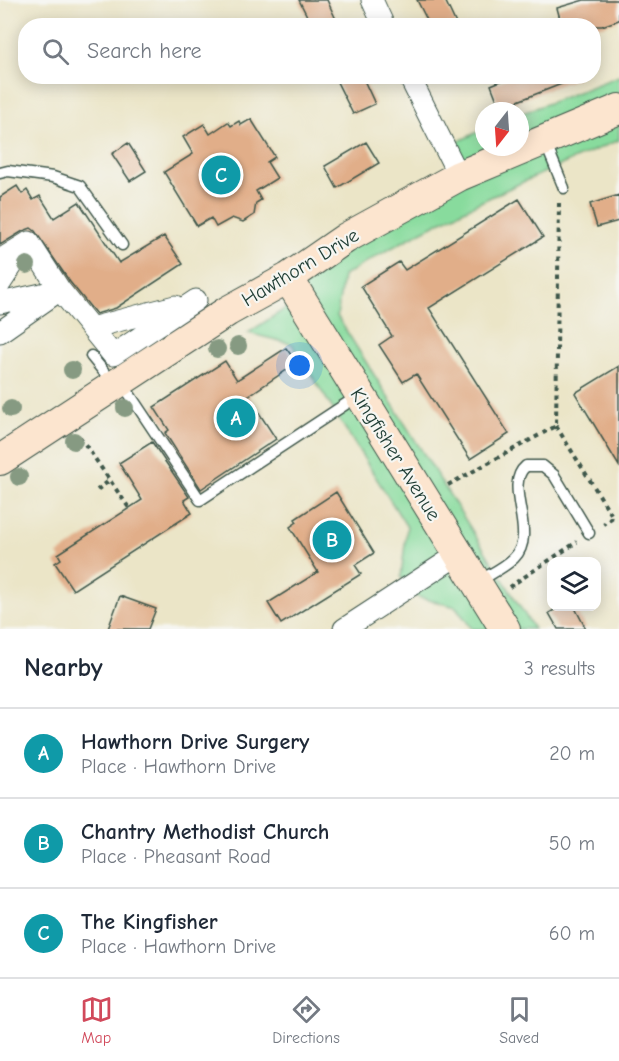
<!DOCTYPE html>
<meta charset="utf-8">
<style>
:root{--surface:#fff;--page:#f2f2f3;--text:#1f2937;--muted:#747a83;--line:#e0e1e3;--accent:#d1495b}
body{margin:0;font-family:"Comic Neue",sans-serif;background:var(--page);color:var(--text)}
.controls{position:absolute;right:18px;bottom:18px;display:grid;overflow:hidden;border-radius:12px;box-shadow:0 3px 15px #0003}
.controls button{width:54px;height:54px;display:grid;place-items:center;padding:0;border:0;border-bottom:2px solid var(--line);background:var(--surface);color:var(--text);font:30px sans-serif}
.compass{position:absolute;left:475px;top:102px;width:54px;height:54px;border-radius:50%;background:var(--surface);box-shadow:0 3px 15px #0003;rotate:197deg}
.you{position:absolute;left:300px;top:366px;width:21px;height:21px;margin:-15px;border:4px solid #fff;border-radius:50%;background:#1a73e8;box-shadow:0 0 0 9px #1a73e833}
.badge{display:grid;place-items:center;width:39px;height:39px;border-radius:50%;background:var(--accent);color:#fff;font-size:20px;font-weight:700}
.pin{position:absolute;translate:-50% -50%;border:3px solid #fff;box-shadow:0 2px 6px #0006}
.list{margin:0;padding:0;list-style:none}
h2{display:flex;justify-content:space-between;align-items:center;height:78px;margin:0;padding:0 24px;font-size:26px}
h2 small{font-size:20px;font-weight:400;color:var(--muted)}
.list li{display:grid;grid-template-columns:39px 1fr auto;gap:18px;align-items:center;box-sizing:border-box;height:90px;padding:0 24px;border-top:2px solid var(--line)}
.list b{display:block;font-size:22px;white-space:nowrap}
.list p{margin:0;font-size:20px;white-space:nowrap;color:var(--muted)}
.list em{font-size:20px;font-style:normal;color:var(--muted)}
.icon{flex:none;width:33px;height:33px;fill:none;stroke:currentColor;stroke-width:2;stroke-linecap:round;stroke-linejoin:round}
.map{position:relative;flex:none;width:619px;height:629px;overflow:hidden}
.search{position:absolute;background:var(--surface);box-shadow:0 3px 15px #0003;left:18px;right:18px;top:18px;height:66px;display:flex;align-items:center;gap:15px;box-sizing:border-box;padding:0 21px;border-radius:24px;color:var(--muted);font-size:22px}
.sheet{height:348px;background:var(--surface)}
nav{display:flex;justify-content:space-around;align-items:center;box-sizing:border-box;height:84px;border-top:2px solid var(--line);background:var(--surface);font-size:16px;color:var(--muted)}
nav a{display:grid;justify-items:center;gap:3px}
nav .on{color:var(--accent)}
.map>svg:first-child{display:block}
.green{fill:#88db9d;stroke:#548c68;stroke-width:1.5}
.building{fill:#e1ae89}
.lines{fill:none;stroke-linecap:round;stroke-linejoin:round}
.lane-casing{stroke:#3e564a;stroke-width:13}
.street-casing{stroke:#3e564a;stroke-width:23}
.secondary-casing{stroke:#3e564a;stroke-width:32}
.path{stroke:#3e564a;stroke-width:4;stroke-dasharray:4.5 4.5;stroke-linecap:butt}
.lane{stroke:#fff;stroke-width:10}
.street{stroke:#fff;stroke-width:21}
.secondary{stroke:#fce5cf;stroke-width:30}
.tree{fill:#869a82}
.labels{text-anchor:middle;stroke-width:4.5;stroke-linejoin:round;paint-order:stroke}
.street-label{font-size:20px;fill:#1f3d34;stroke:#f6f6f2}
</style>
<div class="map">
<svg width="619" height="629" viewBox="0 0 619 629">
<rect width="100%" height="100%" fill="#f6f6f2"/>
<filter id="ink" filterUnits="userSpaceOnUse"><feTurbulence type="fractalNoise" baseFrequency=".0167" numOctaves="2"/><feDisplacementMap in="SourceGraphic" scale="12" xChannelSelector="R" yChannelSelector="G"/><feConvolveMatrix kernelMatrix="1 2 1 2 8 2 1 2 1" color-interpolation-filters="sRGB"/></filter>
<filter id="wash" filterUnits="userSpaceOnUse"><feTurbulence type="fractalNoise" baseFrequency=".008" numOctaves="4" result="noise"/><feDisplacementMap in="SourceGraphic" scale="24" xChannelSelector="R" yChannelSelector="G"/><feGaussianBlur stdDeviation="1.35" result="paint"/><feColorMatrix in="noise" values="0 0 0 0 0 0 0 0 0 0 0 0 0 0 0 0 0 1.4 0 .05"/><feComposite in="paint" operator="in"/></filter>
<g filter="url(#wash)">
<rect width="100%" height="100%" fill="#ebe5c7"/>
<!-- green -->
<path class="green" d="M619,76V140C524,180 432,222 343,276L337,316L534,629H472L456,607L417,597L401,577L407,527L292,344L248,333L300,299L288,278L458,176L444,148L484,129V147H520V114Z"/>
<g id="blocks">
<!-- building -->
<path class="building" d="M299,0H327L339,26H312Z
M417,0H445L457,26H430Z
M584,0H619V20L602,26H562L557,8Z
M334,76H362L375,104L353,114Z
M513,76H577V78L500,108L491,85Z
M251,119L275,157L267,162L277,178L256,191L261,200L256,203L254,215L243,222L232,218L216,227L211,218L197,226L164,172L193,154L183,137L204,124L210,134L228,122L231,126L239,121L241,125Z
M366,142L379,163L337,188L325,166Z
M128,143L146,171L130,181L112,154Z
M17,186L22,194L27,190L33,200L40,196L54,218L79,202L119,263L164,236L183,264L116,308L96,314L70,282L35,231L31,228L23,231L0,245V197Z
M619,195V221L597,227L590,204Z
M519,199L543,237L429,308L509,434L470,459L416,374L403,382L379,345L392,336L361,286L399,262L405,270Z
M286,348L297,363L248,396L276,439L201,489L165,433L169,430L154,407L225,361L237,380Z
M619,366V466L575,393Z
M152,442L189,497L184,500L192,513L73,590L55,563L61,559L58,554L142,500L119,463Z
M336,492L374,553L355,565L361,574L281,624L268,603L318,572L290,527L297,522L295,519Z
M120,596L156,609L148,629H108Z
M561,606H574L586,629H558L549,613Z"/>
</g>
</g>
<g filter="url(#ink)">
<use href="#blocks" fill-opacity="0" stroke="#3e564a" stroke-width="1.5"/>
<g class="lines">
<defs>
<path id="lane" d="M545,142L564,188
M0,173L8,171L53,177L80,186L122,245
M91,356L114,384
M122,383L200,500L358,396
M479,581C490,574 504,568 514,558C539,533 502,486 526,466H543L554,475L589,533"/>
<path id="street" d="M372,0L384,26
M409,76L459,176
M0,260L29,242L60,290L0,303
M0,284L23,249
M91,328L175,306
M0,332L60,290L113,355L196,300
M344,629L459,554"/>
<path id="secondary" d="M288,278L505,629
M0,460L228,311L288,278L346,238L459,176L619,109"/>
</defs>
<!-- lane casing -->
<use href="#lane" class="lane-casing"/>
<!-- street casing -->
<use href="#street" class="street-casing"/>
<!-- secondary casing -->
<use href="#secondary" class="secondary-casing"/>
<!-- path -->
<path class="path" d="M556,426L613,517L603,524
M80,437L129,508
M448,485L556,426L559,203
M97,490L109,481
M509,587L577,542"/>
<!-- lane -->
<use href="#lane" class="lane"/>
<!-- street -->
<use href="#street" class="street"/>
<!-- secondary -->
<use href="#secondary" class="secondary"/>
</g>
<!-- trees -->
<g class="tree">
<circle cx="27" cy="265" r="9"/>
<circle cx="238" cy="346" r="9"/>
<circle cx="217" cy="349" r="9"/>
<circle cx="72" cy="370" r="9"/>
<circle cx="125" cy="408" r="9"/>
<circle cx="11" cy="409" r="9"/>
<circle cx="74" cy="441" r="9"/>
<circle cx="19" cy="477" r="9"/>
</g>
</g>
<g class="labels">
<!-- street labels -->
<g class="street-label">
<text transform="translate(300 267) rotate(-31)" y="7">Hawthorn Drive</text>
<text transform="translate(396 454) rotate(58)" y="7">Kingfisher Avenue</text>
</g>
</g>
</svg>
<div class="controls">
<button><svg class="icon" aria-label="layers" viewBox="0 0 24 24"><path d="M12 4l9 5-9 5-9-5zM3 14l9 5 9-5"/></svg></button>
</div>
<svg class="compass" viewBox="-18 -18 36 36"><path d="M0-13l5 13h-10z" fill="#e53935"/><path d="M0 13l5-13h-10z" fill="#747a83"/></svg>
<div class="you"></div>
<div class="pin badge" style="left:236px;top:418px;background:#0f9aa8">A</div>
<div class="pin badge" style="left:332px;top:540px;background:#0f9aa8">B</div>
<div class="pin badge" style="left:221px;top:175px;background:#0f9aa8">C</div>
<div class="search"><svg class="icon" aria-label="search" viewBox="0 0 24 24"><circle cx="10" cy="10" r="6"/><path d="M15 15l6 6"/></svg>Search here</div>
</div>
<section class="sheet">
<h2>Nearby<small>3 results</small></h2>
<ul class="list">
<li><span class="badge" style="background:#0f9aa8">A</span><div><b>Hawthorn Drive Surgery</b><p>Place · Hawthorn Drive</p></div><em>20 m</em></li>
<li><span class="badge" style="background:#0f9aa8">B</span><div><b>Chantry Methodist Church</b><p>Place · Pheasant Road</p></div><em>50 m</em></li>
<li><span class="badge" style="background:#0f9aa8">C</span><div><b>The Kingfisher</b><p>Place · Hawthorn Drive</p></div><em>60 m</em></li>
</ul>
</section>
<nav>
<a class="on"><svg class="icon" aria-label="map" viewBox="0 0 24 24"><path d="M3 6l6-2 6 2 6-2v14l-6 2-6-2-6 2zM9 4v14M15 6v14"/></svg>Map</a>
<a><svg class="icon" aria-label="directions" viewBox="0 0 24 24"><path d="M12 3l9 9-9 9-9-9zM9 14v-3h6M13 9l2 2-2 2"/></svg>Directions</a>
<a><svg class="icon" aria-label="saved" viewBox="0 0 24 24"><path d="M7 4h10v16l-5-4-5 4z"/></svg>Saved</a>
</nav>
